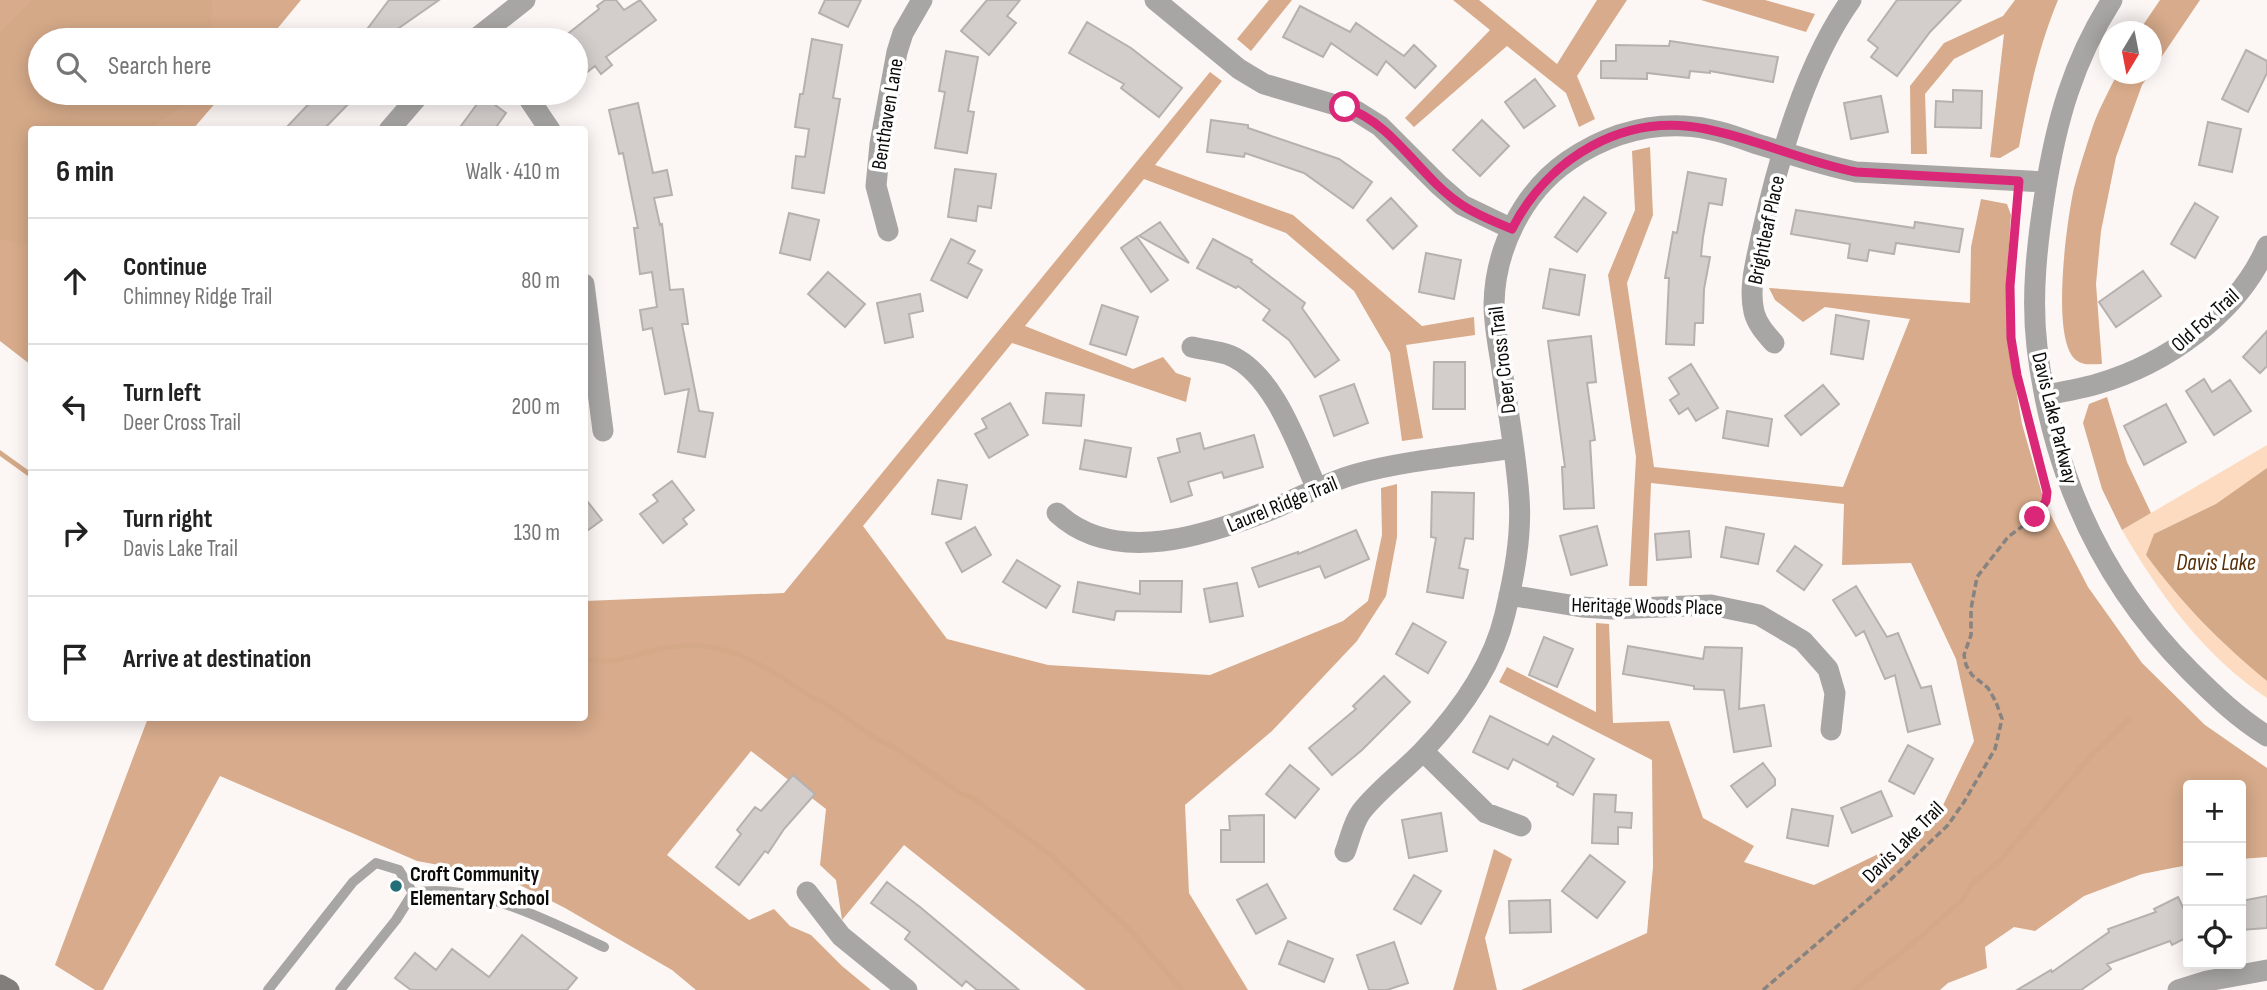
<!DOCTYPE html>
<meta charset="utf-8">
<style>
:root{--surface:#fff;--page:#f6f6f6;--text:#222;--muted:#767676;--line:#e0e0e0}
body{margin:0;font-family:"Sofia Sans Condensed",sans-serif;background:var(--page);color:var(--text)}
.controls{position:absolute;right:21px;bottom:21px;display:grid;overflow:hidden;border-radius:7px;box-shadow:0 4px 18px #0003}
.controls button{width:63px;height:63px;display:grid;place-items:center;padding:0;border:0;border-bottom:2px solid var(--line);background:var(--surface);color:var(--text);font:35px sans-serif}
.compass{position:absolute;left:2099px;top:21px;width:63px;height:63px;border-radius:50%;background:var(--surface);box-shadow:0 4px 18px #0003;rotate:190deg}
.stop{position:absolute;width:21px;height:21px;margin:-16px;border:5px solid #db2777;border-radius:50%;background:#fff}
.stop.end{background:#db2777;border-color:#fff;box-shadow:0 2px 7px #0008}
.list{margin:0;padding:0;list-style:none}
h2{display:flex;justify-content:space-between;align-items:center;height:91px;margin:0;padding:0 28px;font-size:30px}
h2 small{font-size:23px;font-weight:400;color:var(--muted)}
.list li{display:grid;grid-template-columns:46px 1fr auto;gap:21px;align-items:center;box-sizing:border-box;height:126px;padding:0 28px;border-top:2px solid var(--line)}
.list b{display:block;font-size:26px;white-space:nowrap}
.list p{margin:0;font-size:23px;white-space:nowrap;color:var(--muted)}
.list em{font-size:23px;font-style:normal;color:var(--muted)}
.icon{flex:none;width:38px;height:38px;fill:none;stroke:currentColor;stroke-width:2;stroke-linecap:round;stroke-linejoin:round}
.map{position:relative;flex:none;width:2267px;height:990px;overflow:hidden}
.search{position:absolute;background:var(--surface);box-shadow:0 4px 18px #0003;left:28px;top:28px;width:560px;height:77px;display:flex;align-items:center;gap:18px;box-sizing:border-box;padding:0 24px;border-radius:38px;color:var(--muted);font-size:26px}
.panel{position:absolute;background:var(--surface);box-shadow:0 4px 18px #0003;left:28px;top:126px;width:560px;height:595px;border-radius:7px}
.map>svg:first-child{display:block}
.green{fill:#fddbc1}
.forest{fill:#d7ab8b}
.water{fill:#d4a988}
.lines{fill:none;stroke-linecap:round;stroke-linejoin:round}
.stream{stroke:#d4a988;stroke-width:5}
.building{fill:#d3cecb;stroke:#b6b1ae;stroke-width:2}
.path{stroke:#868381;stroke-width:3.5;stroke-dasharray:7 3.5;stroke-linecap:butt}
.service{stroke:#a8a6a4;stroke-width:10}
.minor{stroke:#a8a6a4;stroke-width:21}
.secondary{stroke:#817e7c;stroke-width:21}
.route{stroke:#db2777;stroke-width:9}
.poi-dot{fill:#246e78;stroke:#fff;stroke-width:2.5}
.labels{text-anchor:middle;stroke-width:7;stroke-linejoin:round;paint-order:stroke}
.street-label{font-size:21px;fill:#0c0b0a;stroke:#fff}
.poi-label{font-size:21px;font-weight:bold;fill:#0c0b0a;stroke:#fff;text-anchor:start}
.water-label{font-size:23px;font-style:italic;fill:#572e06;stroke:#fff}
</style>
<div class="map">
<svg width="2267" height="990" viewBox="0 0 2267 990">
<rect width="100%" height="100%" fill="#fcf7f4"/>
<!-- green -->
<path class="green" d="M2267,445V698C2204,656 2159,594 2122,530Z"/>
<!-- forest -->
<path class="forest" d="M0,0H301L268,40H40V93H224L193,129L32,130L31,365L0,341Z
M1269,0H1292L1251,51L1237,39Z
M1453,0H1479L1557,64L1597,0H1627L1577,76L1595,119L1579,127L1566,93L1507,46L1414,127L1405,118L1490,30Z
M1701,0H1765L1815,14L1806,32Z
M2015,0H2058C2038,48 2028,97 2019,147L2000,158L1990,157L2004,34L1954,59L1925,94L1927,154H1911L1910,86L1944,43L2003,16Z
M2160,0H2200L2152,71V32L2139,31Z
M1210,72L1222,81L1155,165L1293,215L1422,326L1474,317L1475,335L1406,345L1423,438L1402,441L1390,353L1354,291L1286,233L1144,179L1025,326L1133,369L1163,357L1176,373L1191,378L1186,402L1012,343L863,526L947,639L1048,665L1210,675L1343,621L1368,601L1382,535L1381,488L1397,484V537L1386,596L1357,641L1272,731L1185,805L1189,893L1248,990H1086L904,845L842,920L836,880L820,865L826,809L751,751L667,855L749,920L774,909L790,926L811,935L842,966L871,990H696L672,970L565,908L504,877L417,861L220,776L103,990H95L55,965L148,718H584L585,601L784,593Z
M2117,74H2150L2142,85L2116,157L2101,231L2096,284L2102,364C2092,364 2084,366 2076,360C2050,340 2067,219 2074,188C2079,169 2085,150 2091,132C2097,112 2108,93 2117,74Z
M1650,147L1653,215L1627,283L1654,467L1843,487L1910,319L1825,307L1803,322L1775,300L1769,288L1970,303L1971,247L1981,199L2007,204L2011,215L2006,291L2009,348L2022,424L2045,504L2088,587L2142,663L2205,725L2267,768V857L2241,859V785H2188V865L2142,874L2084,896L2035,931L2014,927L1985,947L1987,968L1948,983L1940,990H1521L1647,933L1653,867L1652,760L1499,682L1507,667L1596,712V623L1609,624L1613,723L1669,721L1703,818L1754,846L1744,862L1814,885L1932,828L1974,741L1956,659L1911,563L1842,565L1844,504L1651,483L1647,586H1629L1636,457L1608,275L1635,210L1632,151Z
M2107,397L2127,462L2151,513L2122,530L2102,489L2083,423L2089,404Z
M1494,849L1512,859L1485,938L1497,990H1453Z"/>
<!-- water -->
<path class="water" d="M33,0H212L210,40H40V93H204C188,107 166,114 152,129L32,130L31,247L0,239V32Z
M2267,468V681C2220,642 2183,605 2146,555L2154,534L2216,504Z"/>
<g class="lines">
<!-- stream -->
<path class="stream" d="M0,453L32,476
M584,660C595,660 607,662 617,660C635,657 652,649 670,647C729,638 767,668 814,699L820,700C835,709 881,745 894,747L960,793L973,798L1052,856L1130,930L1182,990
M1854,990L1918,939L1963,899L1972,884L2000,860L2090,757L2129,719"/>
</g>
<!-- building -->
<path class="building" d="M389,0H439L399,28L415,40H359Z
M605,0H616L624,10L640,0L656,20L606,57L612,65L601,74L595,66L576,81V40H560L599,9L597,6Z
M825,0H861L848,27L819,13Z
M987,0H1020L1007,16L1016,23L989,55L961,31Z
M1897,0H1961L1930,32L1897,76L1871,57L1878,48L1868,40Z
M1300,6L1350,32L1356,23L1404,56L1414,45L1436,66L1415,88L1386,61L1377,75L1331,43L1323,57L1283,37Z
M1087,22L1131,48L1182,88L1159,117L1121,88L1124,84L1069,53Z
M812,39L842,45L833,98L840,99L824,193L792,188L796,156L805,157L809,129L795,127L800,94H803Z
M1670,41L1778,57L1773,82L1710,71V73L1690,71L1689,78L1647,73V79L1601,78V61H1616V45L1669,46Z
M2246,50L2267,61V73L2248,112L2222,99Z
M946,51L978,57L968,111L974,112L967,153L935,148L945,92L939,91Z
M1535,79L1555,106L1524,128L1505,102Z
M1953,90L1982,91L1981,128L1935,127L1936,101L1953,102Z
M319,93H359L323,130H284Z
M483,96L506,113L494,130H458Z
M1881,96L1888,132L1851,139L1844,103Z
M638,103L653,173L667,170L672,195L654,198L660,225L662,224L670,290L683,289L688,324H682L699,411L713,413L705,457L678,452L689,389L665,394L652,328L643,330L640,310L657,307L652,272L640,274L634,228H638L623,153L619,154L609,110Z
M1211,120L1248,125V128L1339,159L1372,182L1353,208L1304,173L1245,153L1244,157L1207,152Z
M1482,120L1509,146L1480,176L1453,150Z
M2208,122L2241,129L2232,172L2199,165Z
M955,169L996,174L991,208L978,206L976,221L948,217Z
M1688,172L1726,179L1722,205L1709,203L1703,237L1701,256L1710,257L1704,289L1703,323H1695L1694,345L1666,344L1669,278H1665L1673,232L1677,233Z
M1584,197L1606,213L1577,252L1555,237Z
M1391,198L1417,226L1393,249L1367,220Z
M2195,203L2218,217L2195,258L2171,244Z
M1796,210L1914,228L1915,222L1963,229L1959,252L1896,243L1894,254L1869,250L1867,261L1848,258L1850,244L1791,234Z
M789,213L819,220L810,260L780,253Z
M1160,222L1189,263L1139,236Z
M1137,237L1168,280L1151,292L1121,248Z
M951,239L975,251L968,263L982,270L967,298L931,280Z
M1213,239L1252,260L1251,262L1305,303L1302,308L1339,360L1315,377L1289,340L1263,320L1270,310L1238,286L1236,288L1197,268Z
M1426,253L1461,260L1454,299L1419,292Z
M1550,269L1585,275L1579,315L1543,308Z
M2143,271L2161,296L2116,327L2099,302Z
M828,272L865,304L845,327L808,294Z
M920,294L923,311L909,314L913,337L885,343L877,303Z
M1102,305L1138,317L1126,355L1090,344Z
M1836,315L1869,321L1863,359L1831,354Z
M2267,331V366L2260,373L2243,357Z
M1591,336L1596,382L1587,383L1595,440L1590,441L1594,508L1564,509L1562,467H1565L1548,341Z
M1434,362H1465V409H1433Z
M1691,364L1718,408L1696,421L1688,408L1679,414L1670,400L1679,394L1669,378Z
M2204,379L2212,392L2230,380L2251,411L2214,435L2186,391Z
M1354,384L1368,423L1334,436L1320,396Z
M1823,385L1839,404L1801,435L1785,416Z
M1046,393L1084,395L1081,426L1043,423Z
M1010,403L1028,435L989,458L975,434L987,428L982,419Z
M2166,404L2186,442L2144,465L2124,426Z
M1727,411L1772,419L1768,446L1723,438Z
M1200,433L1204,449L1254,435L1263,467L1224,478L1222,472L1188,482L1192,495L1171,502L1158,458L1180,452L1177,439Z
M1085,440L1131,448L1126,477L1080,469Z
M938,480L967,485L961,519L932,514Z
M672,481L694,510L683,519L687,524L663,543L640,514L658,501L653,495Z
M1432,492L1474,493L1473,539L1465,538L1459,568L1468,570L1463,598L1427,592L1436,538L1431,537Z
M584,497L602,520L584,533Z
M1597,526L1607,565L1571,575L1560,536Z
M975,527L991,555L962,572L946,543Z
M1726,527L1764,534L1758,564L1721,557Z
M1356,530L1369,559L1325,578L1320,566L1259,587L1252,568L1298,552V554Z
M1689,531L1691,557L1657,560L1655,534Z
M1795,546L1822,565L1804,590L1777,571Z
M1017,560L1060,586L1046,608L1003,582Z
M1140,581H1182L1181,612L1116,611L1114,620L1073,612L1078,582L1140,594Z
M1237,583L1243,616L1210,622L1204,589Z
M1856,586L1887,637L1898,633L1921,688L1931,686L1940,724L1908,732L1895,675L1885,679L1864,631L1856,636L1833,600Z
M1413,623L1446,642L1428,673L1396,654Z
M1544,637L1573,649L1557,687L1529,675Z
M1628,646L1703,659L1705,647L1742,648L1739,709L1764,705L1771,746L1734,752L1724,690L1694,689V686L1623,674Z
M1384,676L1410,702L1362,750L1332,775L1309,748L1356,709L1353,706Z
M1490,716L1548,745L1553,736L1594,759L1573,795L1557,786L1558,783L1513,759L1508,769L1473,752Z
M1908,745L1933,759L1914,794L1889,781Z
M1763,763L1775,779V785L1747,807L1731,786Z
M1290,765L1319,789L1295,818L1266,794Z
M793,775L815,794L784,829L768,853L765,851L739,885L716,867L741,834L737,830L755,807L761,811Z
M1881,791L1892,816L1852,833L1841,808Z
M1594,794L1616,795L1615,812L1632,813L1631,828L1618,827V844L1592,843Z
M1792,809L1833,816L1828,846L1787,838Z
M1441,813L1447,851L1409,858L1402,820Z
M1264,815V862H1221V830H1230L1229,816Z
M1590,855L1625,882L1597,918L1562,891Z
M1414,875L1441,891L1421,924L1394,909Z
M887,882L920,907L1019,990H977L966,981L962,986L905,939L910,932L871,903Z
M1267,884L1286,918L1256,934L1237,900Z
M2267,896V928L2241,930V901Z
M2178,897L2188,918V937L2172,945L2170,941L2107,964L2111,969L2081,990H2017L2051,970L2052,972L2109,932L2108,929L2156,912L2154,909Z
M1550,900L1551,932L1510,933L1509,901Z
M522,935L577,978L567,990H411L395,978L415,953L436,970L452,949L489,977Z
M1288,941L1333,959L1324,982L1279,964Z
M1394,942L1408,983L1387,990H1369L1357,955Z"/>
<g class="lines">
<!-- path -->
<path class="path" d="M2017,199L2010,286L2011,339L2024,399
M1763,990L1886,884L1948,825L1964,802L1995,749L2002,719L1996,702L1988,688L1972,675L1966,665L1964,655L1971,635V609L1977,577L2008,537L2035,517L2046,501L2047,492L2036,448"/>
<!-- service -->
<path class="service" d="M268,990L353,882L376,863L399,870L413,893
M340,990L396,920L413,893C473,881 551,922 604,947"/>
<!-- minor -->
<path class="minor" d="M1155,0L1239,69L1264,84L1356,111L1380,126L1439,185L1462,205L1512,229
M2112,0C2073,61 2056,122 2045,193C2037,244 2031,296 2037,347C2052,472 2100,581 2190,671C2214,695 2238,718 2267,736
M474,40L525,0
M525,93L550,130
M389,130L421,93
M888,231L876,186L880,144L897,52L903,33L922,0
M584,284L603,431
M1774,343C1765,333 1757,324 1754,312C1748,287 1757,257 1762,233C1779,157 1806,63 1851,0
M1192,347C1204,350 1218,351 1229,355C1274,373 1298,447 1317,489
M2045,395C2062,392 2080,389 2097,384C2166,364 2238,314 2267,246
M1057,513C1115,567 1208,535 1273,509C1300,497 1327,482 1356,474C1407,460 1461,456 1513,448
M1509,595L1582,607L1612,609L1711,605L1759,615L1803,641L1828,669L1835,693L1831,730
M1423,751L1486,813L1521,826
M1345,852C1350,839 1353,823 1361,812C1379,789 1403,772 1423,751C1459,713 1493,666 1505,614C1514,576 1522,536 1519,497C1516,452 1507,407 1501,363C1498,344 1494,324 1494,304C1495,249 1523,192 1568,161C1603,137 1641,124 1684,126C1710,127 1734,136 1757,144C1790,154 1822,165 1856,172L2046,182
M807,892L841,936L907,990
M2178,990L2207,981L2267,970"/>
<!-- secondary -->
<path class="secondary" d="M0,985L9,990"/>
</g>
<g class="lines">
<!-- route -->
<path class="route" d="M1345,107C1396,125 1419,177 1462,205C1477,215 1495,222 1512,229C1548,158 1624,112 1706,129C1757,139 1805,162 1856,172L2019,181L2010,286L2011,338L2017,375L2047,492L2046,501L2035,517"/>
</g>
<!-- markers -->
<circle class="poi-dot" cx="396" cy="886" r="7"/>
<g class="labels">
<!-- street labels -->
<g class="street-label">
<text transform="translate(887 114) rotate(-81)" y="7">Benthaven Lane</text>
<text transform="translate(1766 230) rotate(-78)" y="7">Brightleaf Place</text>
<text transform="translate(2205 320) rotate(-42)" y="7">Old Fox Trail</text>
<text transform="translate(1502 360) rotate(-97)" y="7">Deer Cross Trail</text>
<text transform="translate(2055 418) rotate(76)" y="7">Davis Lake Parkway</text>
<text transform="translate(1282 504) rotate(-22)" y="7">Laurel Ridge Trail</text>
<text transform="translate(1647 606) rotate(1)" y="7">Heritage Woods Place</text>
<text transform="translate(1903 842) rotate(-45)" y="7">Davis Lake Trail</text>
</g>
<!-- poi labels -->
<g class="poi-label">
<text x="410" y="881">Croft Community<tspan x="410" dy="24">Elementary School</tspan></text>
</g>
<!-- water labels -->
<g class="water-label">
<text x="2216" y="570">Davis Lake</text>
</g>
</g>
</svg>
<div class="controls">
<button>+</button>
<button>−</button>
<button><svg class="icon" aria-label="locate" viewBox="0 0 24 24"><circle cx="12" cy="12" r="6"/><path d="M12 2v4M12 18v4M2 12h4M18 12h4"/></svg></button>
</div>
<svg class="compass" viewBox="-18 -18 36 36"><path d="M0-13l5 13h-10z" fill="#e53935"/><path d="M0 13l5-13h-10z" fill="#767676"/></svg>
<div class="stop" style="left:1345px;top:107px"></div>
<div class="stop end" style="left:2035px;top:517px"></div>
<div class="search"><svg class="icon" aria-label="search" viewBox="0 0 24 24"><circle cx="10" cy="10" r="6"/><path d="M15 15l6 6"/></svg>Search here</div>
<section class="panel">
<h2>6 min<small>Walk · 410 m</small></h2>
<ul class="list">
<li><svg class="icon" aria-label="ahead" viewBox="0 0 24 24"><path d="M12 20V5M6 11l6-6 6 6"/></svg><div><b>Continue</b><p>Chimney Ridge Trail</p></div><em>80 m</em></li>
<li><svg class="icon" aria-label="left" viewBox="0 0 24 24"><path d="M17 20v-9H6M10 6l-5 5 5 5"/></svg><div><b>Turn left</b><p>Deer Cross Trail</p></div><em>200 m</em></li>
<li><svg class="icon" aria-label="right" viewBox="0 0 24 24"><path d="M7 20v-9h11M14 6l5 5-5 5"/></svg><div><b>Turn right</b><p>Davis Lake Trail</p></div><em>130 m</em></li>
<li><svg class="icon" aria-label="arrive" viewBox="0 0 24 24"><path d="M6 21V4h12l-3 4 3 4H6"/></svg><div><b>Arrive at destination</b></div></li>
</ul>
</section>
</div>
